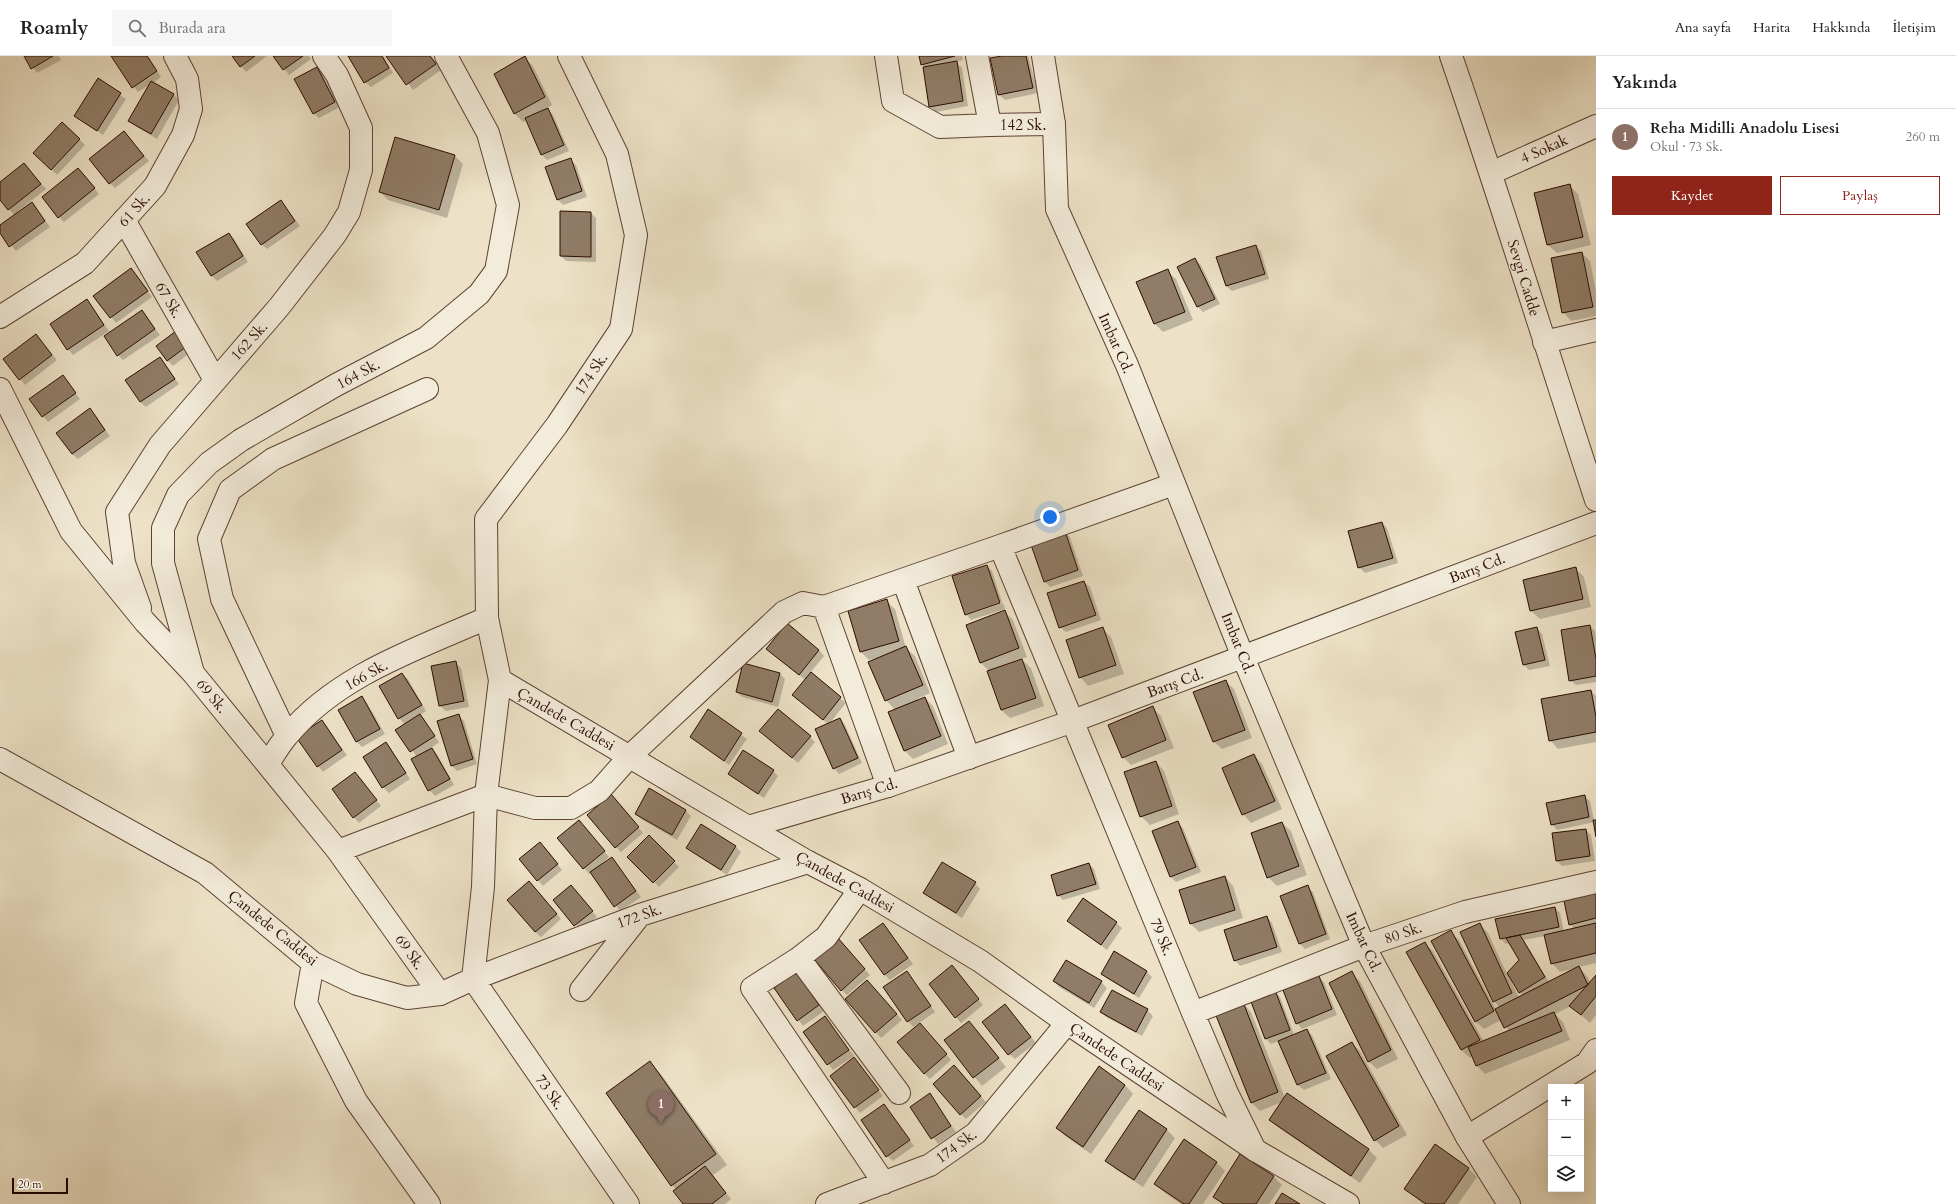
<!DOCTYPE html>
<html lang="tr">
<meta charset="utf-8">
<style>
:root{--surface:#fff;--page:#f6f6f6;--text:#202124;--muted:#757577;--line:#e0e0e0;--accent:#8f2418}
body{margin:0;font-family:Cardo,serif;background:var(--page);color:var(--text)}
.controls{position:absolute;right:12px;bottom:12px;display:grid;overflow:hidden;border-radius:0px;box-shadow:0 4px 16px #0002}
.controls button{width:36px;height:36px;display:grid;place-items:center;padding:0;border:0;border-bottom:1px solid var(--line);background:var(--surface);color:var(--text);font:20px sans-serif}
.scale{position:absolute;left:12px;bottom:10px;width:56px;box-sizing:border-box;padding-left:4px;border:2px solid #2b0d00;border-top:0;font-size:11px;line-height:14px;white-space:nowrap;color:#2b0d00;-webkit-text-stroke:3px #f3ecdb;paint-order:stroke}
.you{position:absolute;left:1050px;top:461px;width:14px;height:14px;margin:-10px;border:3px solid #fff;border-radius:50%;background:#1a73e8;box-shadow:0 0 0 6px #1a73e833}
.badge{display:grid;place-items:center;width:26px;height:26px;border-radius:50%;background:var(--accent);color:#fff;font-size:13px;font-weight:700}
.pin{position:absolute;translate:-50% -33px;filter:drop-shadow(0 1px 2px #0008)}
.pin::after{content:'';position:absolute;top:21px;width:14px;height:12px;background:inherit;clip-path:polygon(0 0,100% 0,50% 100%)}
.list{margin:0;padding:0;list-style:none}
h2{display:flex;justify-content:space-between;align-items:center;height:52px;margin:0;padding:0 16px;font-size:17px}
h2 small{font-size:13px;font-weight:400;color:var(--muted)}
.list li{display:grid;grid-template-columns:26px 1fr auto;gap:12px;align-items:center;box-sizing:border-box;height:56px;padding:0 16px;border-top:1px solid var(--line)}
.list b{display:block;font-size:15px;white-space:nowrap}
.list p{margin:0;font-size:13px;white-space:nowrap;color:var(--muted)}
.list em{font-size:13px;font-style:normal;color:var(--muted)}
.actions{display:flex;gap:8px;padding:12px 16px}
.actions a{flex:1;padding:9px 0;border:1px solid var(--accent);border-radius:0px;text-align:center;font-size:14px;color:var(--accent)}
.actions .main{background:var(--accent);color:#fff}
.icon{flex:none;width:22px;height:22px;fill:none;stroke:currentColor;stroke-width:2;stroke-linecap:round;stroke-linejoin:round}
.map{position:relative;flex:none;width:1596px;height:1148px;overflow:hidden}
header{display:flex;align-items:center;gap:24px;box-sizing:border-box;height:56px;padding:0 20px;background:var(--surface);border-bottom:1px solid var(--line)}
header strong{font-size:19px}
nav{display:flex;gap:22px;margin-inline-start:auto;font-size:14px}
.search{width:280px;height:36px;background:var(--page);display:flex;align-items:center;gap:10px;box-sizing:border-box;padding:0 14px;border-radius:0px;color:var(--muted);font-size:15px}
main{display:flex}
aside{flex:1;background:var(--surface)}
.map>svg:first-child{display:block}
.shadow{fill:#0003;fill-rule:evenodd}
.building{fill:#907c67;stroke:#2b0d00}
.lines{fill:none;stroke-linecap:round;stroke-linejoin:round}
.minor-casing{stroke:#5c4232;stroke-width:24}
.tertiary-casing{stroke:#5c4232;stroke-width:24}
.minor{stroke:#f3ecdb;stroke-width:22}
.tertiary{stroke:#f3ecdb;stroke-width:22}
.labels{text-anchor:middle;stroke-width:3;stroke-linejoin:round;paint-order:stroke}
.street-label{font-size:15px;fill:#2b0d00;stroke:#f3ecdb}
</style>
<header>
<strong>Roamly</strong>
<div class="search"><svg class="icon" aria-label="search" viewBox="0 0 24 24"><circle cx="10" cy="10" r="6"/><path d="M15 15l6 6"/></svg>Burada ara</div>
<nav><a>Ana sayfa</a><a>Harita</a><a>Hakkında</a><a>İletişim</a></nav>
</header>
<main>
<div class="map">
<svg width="1596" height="1148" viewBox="0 0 1596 1148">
<rect width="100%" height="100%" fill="#ede2c7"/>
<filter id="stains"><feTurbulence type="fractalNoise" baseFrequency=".005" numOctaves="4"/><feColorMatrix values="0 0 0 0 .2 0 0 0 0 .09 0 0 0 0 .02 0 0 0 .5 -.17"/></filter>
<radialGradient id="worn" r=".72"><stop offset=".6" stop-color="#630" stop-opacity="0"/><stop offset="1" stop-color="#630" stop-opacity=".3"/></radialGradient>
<!-- shadow -->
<path class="shadow" d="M25,0H59L61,4L37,17Z
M112,0H148L161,21L153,27L173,38L179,44L157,83L135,70L129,65L149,29L138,36Z
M233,0H267L246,16Z
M274,0H309L311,3L289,19Z
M349,0H383L393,17L371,31L365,26Z
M388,0H431L441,14L413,34Z
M920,0H962L963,4L956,6L962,12L968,50L936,56L930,50L925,12Z
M996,0H1028L1038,37L1005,44L999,39L998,2Z
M525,2L533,10L552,49L547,52L553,59L569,95L547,104L542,99L527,64L523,66L515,58L496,18Z
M316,12L322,17L340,51L319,62L313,57Z
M99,23L126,43L103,79L75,60Z
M63,67L85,89L57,119L34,97Z
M129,82L149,105L115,132L110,127Z
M455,100L463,108L447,162L388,144L380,136Z
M570,104L576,109L587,141L563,149L558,144Z
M24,108L46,133L18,155L19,157L32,148L50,171L16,195L0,176V170L15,160L0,142V127Z
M83,119L99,138L64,166L59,161Z
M1570,130L1578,138L1591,189L1557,197L1548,189L1536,138Z
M281,145L300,170L267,193L261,188Z
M591,157L596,162V206L566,205L561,200Z
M229,178L234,183L248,206L217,225L212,220L197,197Z
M1255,190L1261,195L1269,223L1232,235L1226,230Z
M1582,197L1590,205L1596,235V260L1571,265L1563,256Z
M1195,203L1201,209L1220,248L1203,256L1198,251Z
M131,213L152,241L116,267L95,240Z
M1167,215L1176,223L1193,264L1163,276L1155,268L1138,227Z
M87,244L109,275L73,299L68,293Z
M142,256L160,279L123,304L118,299Z
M176,277L191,296L173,310L167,304Z
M36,279L57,304L25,329L5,304Z
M160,302L179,328L146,351L140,346Z
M63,321L80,343L48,366L30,344Z
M90,354L110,380L78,403L72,398Z
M1382,467L1387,472L1398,507L1365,517L1359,511Z
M1065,476L1070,481L1083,520L1050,531L1045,526Z
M987,510L992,515L1002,546L967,557V559L1003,547L1005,553L971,564L966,558Z
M1576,513L1584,521L1591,551L1540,563L1531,555L1524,524Z
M1084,526L1090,531L1101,564L1066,576L1060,571Z
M886,545L895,553L906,592L915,600L930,637L917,643L918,645L925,642L933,650L948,688L913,703L904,694L895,654L886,644L881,601L869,604L861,596Z
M1005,556L1013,564L1027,601L1021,603L1031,612L1044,650L1010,662L1001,654L988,616L989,615L981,607L967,570Z
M1590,570L1595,575L1596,581V626L1576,629L1570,624Z
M1537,572L1542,578L1550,610L1529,614L1524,609Z
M1103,573L1111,581L1124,618L1088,630L1080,621Z
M819,594L824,600L810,617L846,647L829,668L840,663L845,669L862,707L839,718L834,712L828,668L793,639L805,624L773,598Z
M455,606L461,612L469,651L446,655L440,650L432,611Z
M779,617L785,623L778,651L742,641L737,636Z
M402,618L408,623L426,655L420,659L439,686L431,692L437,698L454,729L435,740L429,734L417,701L397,674L405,669L399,662L381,631Z
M1225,625L1234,633L1252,682L1222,693L1213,685Z
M1591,635L1596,640V686L1558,693L1550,684Z
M362,642L367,647L385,678L362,691L357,686L339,655Z
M1153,652L1161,660L1174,692L1131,709L1123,701Z
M708,655L747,683L729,709L691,681Z
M458,659L464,665L477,708L457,715L451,709Z
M322,665L347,699L323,716L318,710Z
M766,680L810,681L815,686L798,707Z
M386,687L391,693L410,723L389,737L383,731L364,701Z
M1254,699L1262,708L1282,753L1251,767L1243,758Z
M1156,706L1164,715L1179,758L1150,769L1141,760Z
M773,715L778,720L764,742L729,718Z
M355,717L381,750L359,767L354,761Z
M650,734L686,755L691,760L677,784L641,763L636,758Z
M1584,740L1590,745L1594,765H1596V774L1595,766L1557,774L1552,768Z
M616,745L643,777L621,796L616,791Z
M1177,766L1183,772L1201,816L1176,826L1171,821L1153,776Z
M1282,767L1291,775L1307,819L1277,830L1268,821Z
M702,769L736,791L741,796L727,819L693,797L687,792Z
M584,771L609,801L601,808L602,809L612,802L641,841L620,855L591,816L589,818L559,782Z
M1586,774L1591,779L1595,805L1562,810L1556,804Z
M649,781L679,811L659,831L629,801Z
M545,793L562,814L543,830L520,804Z
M1089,808L1094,813L1100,833L1063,844L1058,839Z
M1225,821L1233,830L1243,862L1199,876L1190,867Z
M975,827L980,833L962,862L930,842L924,836Z
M571,830L597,861L581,874L555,844Z
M534,831L561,863L541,881L535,876Z
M1307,831L1313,836L1330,883L1305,893L1299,887Z
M1596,838V907L1579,911L1587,920L1591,927L1596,921V959L1590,967L1571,950L1555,958L1563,966L1570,984L1485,1018L1477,1010L1473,1000L1470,1002L1461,994L1424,887L1433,895L1484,986L1509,975L1501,964L1484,973L1475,965L1450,876L1459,884L1496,954L1500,952L1494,945L1480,869L1488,877L1507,918L1520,904L1510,887L1506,888L1501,883L1555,852L1560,857L1564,876L1575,873L1570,868ZM1545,880L1552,907L1560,916L1576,912L1549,926L1524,884ZM1510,920L1519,936L1523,940L1519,942L1509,921Z
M1267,861L1272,867L1282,896L1240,910L1235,904Z
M1068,865L1116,867L1122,872L1107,894Z
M883,868L913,908L890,924L884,918Z
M843,889L870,919L847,939L842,934Z
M1115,896L1147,916L1152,921L1139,942L1108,923L1102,918Z
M952,911L983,949L961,967L956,961Z
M907,916L935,956L913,971L908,965Z
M1351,917L1360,925L1398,1003L1377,1013L1368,1005Z
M1318,921L1324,926L1337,959L1302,973L1297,967Z
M801,923L824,955L803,970L775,932Z
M1054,925L1101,926L1107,932L1094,952L1059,931Z
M873,931L902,964L881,982L847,944Z
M1112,935L1147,954L1153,960L1142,980L1106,961L1101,956Z
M1274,935L1280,941L1294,979L1306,974L1312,979L1331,1023L1304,1034L1298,1029L1279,985L1271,988L1266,983Z
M1243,947L1251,956L1285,1042L1369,1094L1377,1102L1360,1127L1279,1072L1270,1064L1282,1046L1260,1055L1252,1047Z
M1010,955L1036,987L1015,1003L1009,998Z
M825,961L854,1000L833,1014L805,976Z
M969,966L1006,1011L982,1030L945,984Z
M925,973L951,1004L930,1023L924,1017Z
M1351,987L1360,995L1407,1079L1383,1092L1375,1084Z
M854,1003L883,1040L860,1057L831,1020Z
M650,1007L661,1018L727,1109L713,1119L731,1143L725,1148H684L676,1134L607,1038Z
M1099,1011L1125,1029L1133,1038L1091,1098L1065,1080L1057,1072Z
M959,1016L986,1046L966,1063L961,1058Z
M930,1039L956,1076L938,1088L911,1051Z
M884,1049L914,1090L893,1105L887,1100Z
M1139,1055L1167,1074L1175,1082L1143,1131L1115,1113L1107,1104Z
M1184,1085L1217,1107L1225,1115L1203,1148H1181L1164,1136L1155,1128Z
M1468,1112L1477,1121L1458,1148H1423L1405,1133Z
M1273,1120L1282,1129L1269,1148H1222L1214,1141Z"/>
<!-- building -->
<path class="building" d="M24,0H53L31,13Z
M111,0H147L157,15L132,32Z
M232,0H255L240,11Z
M273,0H303L283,14Z
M348,0H382L389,12L364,27Z
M386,0H430L436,8L406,29Z
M525,0L545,41L514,58L494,18Z
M919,0H955L921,9Z
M1002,0H1026L1033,32L998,39L990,2Z
M957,5L963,45L929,51L923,11Z
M317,11L335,46L313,58L294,23Z
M98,22L121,37L97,75L74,60Z
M151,25L174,38L151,78L128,65Z
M548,52L564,89L541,99L525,62Z
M62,66L80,83L51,114L33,97Z
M124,75L144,100L109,128L89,103Z
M395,81L455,99L439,154L379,136Z
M571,102L582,135L557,144L545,111Z
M24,107L41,128L8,154L0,144V126Z
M78,112L95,132L58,162L42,141Z
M1570,128L1583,181L1547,189L1534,137Z
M281,144L295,165L261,189L246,168Z
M32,146L45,165L9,191L0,177V169Z
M560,155L591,156V201L560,200Z
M229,177L243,200L211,220L196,196Z
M1256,189L1265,218L1226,230L1216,201Z
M1582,196L1593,251L1562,257L1551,202Z
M1195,202L1215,243L1197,251L1177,211Z
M131,212L148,235L110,262L93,240Z
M1168,213L1185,256L1154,268L1136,226Z
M87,243L104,269L67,294L50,268Z
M142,254L155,273L117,300L104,280Z
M176,275L187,290L167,305L156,290Z
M36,278L52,299L19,324L3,303Z
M160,301L175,323L140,346L125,324Z
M63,319L76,337L42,361L29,343Z
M90,352L105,374L72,398L56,377Z
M1382,466L1393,502L1358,512L1348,475Z
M1065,475L1078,514L1044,526L1030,486Z
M987,509L1000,547L965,559L952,520Z
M1576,511L1583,543L1530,555L1523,524Z
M1084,525L1096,559L1059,572L1047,537Z
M887,543L899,585L860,596L848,555Z
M1005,554L1019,592L980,607L966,569Z
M787,567L819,594L799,619L766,593Z
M1590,569L1596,603V620L1569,625L1561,574Z
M1103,571L1116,609L1079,622L1066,584Z
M1537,571L1545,604L1523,609L1515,576Z
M906,590L923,629L885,645L868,606Z
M1022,603L1036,642L1001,654L987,615Z
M456,605L464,645L439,650L431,610Z
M743,607L780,617L772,646L736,636Z
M811,616L841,641L823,664L792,639Z
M402,617L422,649L398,663L379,630Z
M1226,624L1245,674L1213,686L1193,636Z
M1591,634L1596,661V676L1549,685L1541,643Z
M362,640L380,673L356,686L338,654Z
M925,641L941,680L904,695L888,656Z
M1153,650L1166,684L1122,702L1108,669Z
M708,653L742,677L724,705L690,681Z
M778,653L811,680L792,702L759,675Z
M420,658L435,680L410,696L395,674Z
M459,658L473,703L451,710L437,665Z
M840,662L858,702L833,713L815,673Z
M322,664L342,694L317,711L296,681Z
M386,686L406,717L382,732L363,701Z
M432,692L450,723L428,735L411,703Z
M743,694L774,714L758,738L728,718Z
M1254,698L1275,745L1242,759L1222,712Z
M1156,705L1172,750L1140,761L1124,716Z
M355,716L377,744L353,762L332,733Z
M649,732L686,754L672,779L635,758Z
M611,738L639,771L615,792L587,759Z
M1585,739L1589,761L1551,769L1546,747Z
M579,764L605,795L583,813L557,782Z
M1593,764H1596V781Z
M1178,765L1196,811L1170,821L1152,775Z
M1282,766L1299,810L1267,822L1251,777Z
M701,768L736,790L721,814L686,792Z
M1586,773L1590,800L1556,805L1552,777Z
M649,779L675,805L653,827L627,801Z
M540,786L558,808L537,825L519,803Z
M612,801L636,835L614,851L590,816Z
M942,806L976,826L956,857L923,837Z
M1089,807L1096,828L1057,840L1051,819Z
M1225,820L1235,854L1190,868L1179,834Z
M529,825L557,858L535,876L507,844Z
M571,829L593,855L574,870L553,844Z
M1308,829L1326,878L1299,888L1280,840Z
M1596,837V862L1569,869L1564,845Z
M1083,842L1117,866L1101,889L1067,865Z
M1555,851L1559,871L1500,883L1495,863Z
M1267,860L1277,891L1234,905L1224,874Z
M883,867L908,902L884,919L859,884Z
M1480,867L1512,937L1493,946L1460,876Z
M1596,867V897L1551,908L1544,879Z
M1451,874L1494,955L1475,966L1431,885Z
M1520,879L1545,921L1519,937L1507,917L1519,904L1506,882Z
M838,882L865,913L841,935L814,903Z
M1425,886L1480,984L1461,994L1406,896Z
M1114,895L1147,915L1134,938L1101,918Z
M1066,904L1102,925L1089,947L1053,925Z
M952,909L979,943L955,962L929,928Z
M1579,910L1588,929L1504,972L1495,953Z
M907,915L931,950L907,966L883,931Z
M1352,915L1391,994L1368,1006L1329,927Z
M796,916L819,949L797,965L774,932Z
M1596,919V940L1581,959L1569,950Z
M1319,920L1332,953L1296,968L1283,934Z
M867,924L897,958L875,977L845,943Z
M1112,934L1148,953L1136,976L1100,956Z
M1275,934L1290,974L1265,983L1250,943Z
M1243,946L1278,1036L1251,1047L1215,957Z
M1005,948L1031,981L1008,999L982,966Z
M1554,956L1562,975L1476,1010L1468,991Z
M825,960L849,994L827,1009L803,976Z
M969,965L999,1002L973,1022L944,984Z
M920,967L947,998L924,1018L897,986Z
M1307,973L1326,1017L1297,1029L1278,985Z
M1352,986L1399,1070L1374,1085L1326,1000Z
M854,1001L879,1034L854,1052L830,1020Z
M650,1005L716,1098L671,1130L606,1037Z
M954,1009L981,1040L960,1059L933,1028Z
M1099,1010L1125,1029L1083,1091L1056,1072Z
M930,1037L951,1070L931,1083L910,1051Z
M1287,1037L1369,1093L1351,1120L1269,1064Z
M884,1048L910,1084L886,1101L861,1064Z
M1139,1054L1167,1073L1134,1124L1105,1105Z
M1184,1083L1217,1106L1189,1148H1184L1154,1128Z
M1435,1088L1469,1112L1444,1148H1426L1404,1133Z
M1240,1098L1274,1120L1256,1148H1224L1213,1141Z
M705,1110L726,1137L712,1148H683L673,1135Z
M1282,1137L1300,1148H1275Z"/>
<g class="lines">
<defs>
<path id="minor" d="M886,0L893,45L940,71L990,69
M977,0L990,69L1054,68
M1491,117L1596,70
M124,164L215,324
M1544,286L1596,274
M0,333L71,475L145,566L193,617L338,795L440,938
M1000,490L1193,957L1227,1037L1255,1094
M903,524L969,702
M824,551L888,730
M140,552L124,507L117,456L160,389L279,251L335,179L349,156L361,114V72L337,19L324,0
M193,617L163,507V472L178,439L209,407L241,384L336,329L426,282L479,238L496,215L508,149L488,77L446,0
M287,680L222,543L209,483L230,434L273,403L427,333
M268,708C274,698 280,688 287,680C337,619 417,593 487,562
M338,795L486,739L535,752H571L599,735L630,700L784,556L803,547L824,551L1000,490L1174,428
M860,833L826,881L799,902L752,932L884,1127
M799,902L899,1037
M313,907L306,947L356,1045L429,1148
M581,934L640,859
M1193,957L1364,890L1465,856L1596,826
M1467,1081L1587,1007L1596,994
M628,1148L473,923L640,859L808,806
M827,1148L930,1109L976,1077L1067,967"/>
<path id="tertiary" d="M1043,0L1054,68L1057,153L1127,309L1243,601L1364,890L1467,1081L1509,1148
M1451,0C1502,147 1547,296 1596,444
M0,261L85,207L155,130L183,79L191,53L187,23L175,0
M500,624L748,771L808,806L860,833L980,905L1067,967L1255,1094L1348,1148
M0,703L205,817L313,907L357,928L407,942L440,938L473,923L483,831L486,739L500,624L487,562L486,463L557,369L621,273L636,179L617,98L569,0
M748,771L888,730L1073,665L1596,467"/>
</defs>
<!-- minor casing -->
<use href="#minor" class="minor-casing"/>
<!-- tertiary casing -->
<use href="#tertiary" class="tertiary-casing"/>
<!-- minor -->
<use href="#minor" class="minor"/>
<!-- tertiary -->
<use href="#tertiary" class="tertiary"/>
</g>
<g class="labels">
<!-- street labels -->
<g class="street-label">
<text x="1023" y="74">142 Sk.</text>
<text transform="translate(1544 93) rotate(-24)" y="5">4 Sokak</text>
<text transform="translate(134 154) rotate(-48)" y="5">61 Sk.</text>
<text transform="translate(1524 222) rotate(73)" y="5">Sevgi Cadde</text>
<text transform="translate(169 244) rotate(60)" y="5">67 Sk.</text>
<text transform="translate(249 285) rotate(-48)" y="5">162 Sk.</text>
<text transform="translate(1116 287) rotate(66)" y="5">Imbat Cd.</text>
<text transform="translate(358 318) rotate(-28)" y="5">164 Sk.</text>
<text transform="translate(591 318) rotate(-56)" y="5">174 Sk.</text>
<text transform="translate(1477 512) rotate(-21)" y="5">Barış Cd.</text>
<text transform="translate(1238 587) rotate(68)" y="5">Imbat Cd.</text>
<text transform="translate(366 619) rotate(-29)" y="5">166 Sk.</text>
<text transform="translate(1175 627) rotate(-20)" y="5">Barış Cd.</text>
<text transform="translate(212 640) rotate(50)" y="5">69 Sk.</text>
<text transform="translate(566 663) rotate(30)" y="5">Çandede Caddesi</text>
<text transform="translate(869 735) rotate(-17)" y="5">Barış Cd.</text>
<text transform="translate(845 826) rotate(29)" y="5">Çandede Caddesi</text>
<text transform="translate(639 860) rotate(-19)" y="5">172 Sk.</text>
<text transform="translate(273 872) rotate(39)" y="5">Çandede Caddesi</text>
<text transform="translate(1403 877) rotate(-19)" y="5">80 Sk.</text>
<text transform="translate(1162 881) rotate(68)" y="5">79 Sk.</text>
<text transform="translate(1364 886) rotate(65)" y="5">Imbat Cd.</text>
<text transform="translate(410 896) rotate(55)" y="5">69 Sk.</text>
<text transform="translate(1117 1001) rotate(34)" y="5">Çandede Caddesi</text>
<text transform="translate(550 1036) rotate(55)" y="5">73 Sk.</text>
<text transform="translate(956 1090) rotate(-36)" y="5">174 Sk.</text>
</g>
</g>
<rect width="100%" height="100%" filter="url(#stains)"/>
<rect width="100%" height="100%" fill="url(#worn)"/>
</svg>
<div class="controls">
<button>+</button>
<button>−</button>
<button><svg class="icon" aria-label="layers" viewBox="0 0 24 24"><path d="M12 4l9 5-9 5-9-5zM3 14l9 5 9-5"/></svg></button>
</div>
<div class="scale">20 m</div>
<div class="you"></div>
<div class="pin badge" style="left:661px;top:1068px;background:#8d6e63">1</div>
</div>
<aside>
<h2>Yakında<small></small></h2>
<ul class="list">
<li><span class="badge" style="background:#8d6e63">1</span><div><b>Reha Midilli Anadolu Lisesi</b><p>Okul · 73 Sk.</p></div><em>260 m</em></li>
</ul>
<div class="actions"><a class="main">Kaydet</a><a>Paylaş</a></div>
</aside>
</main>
